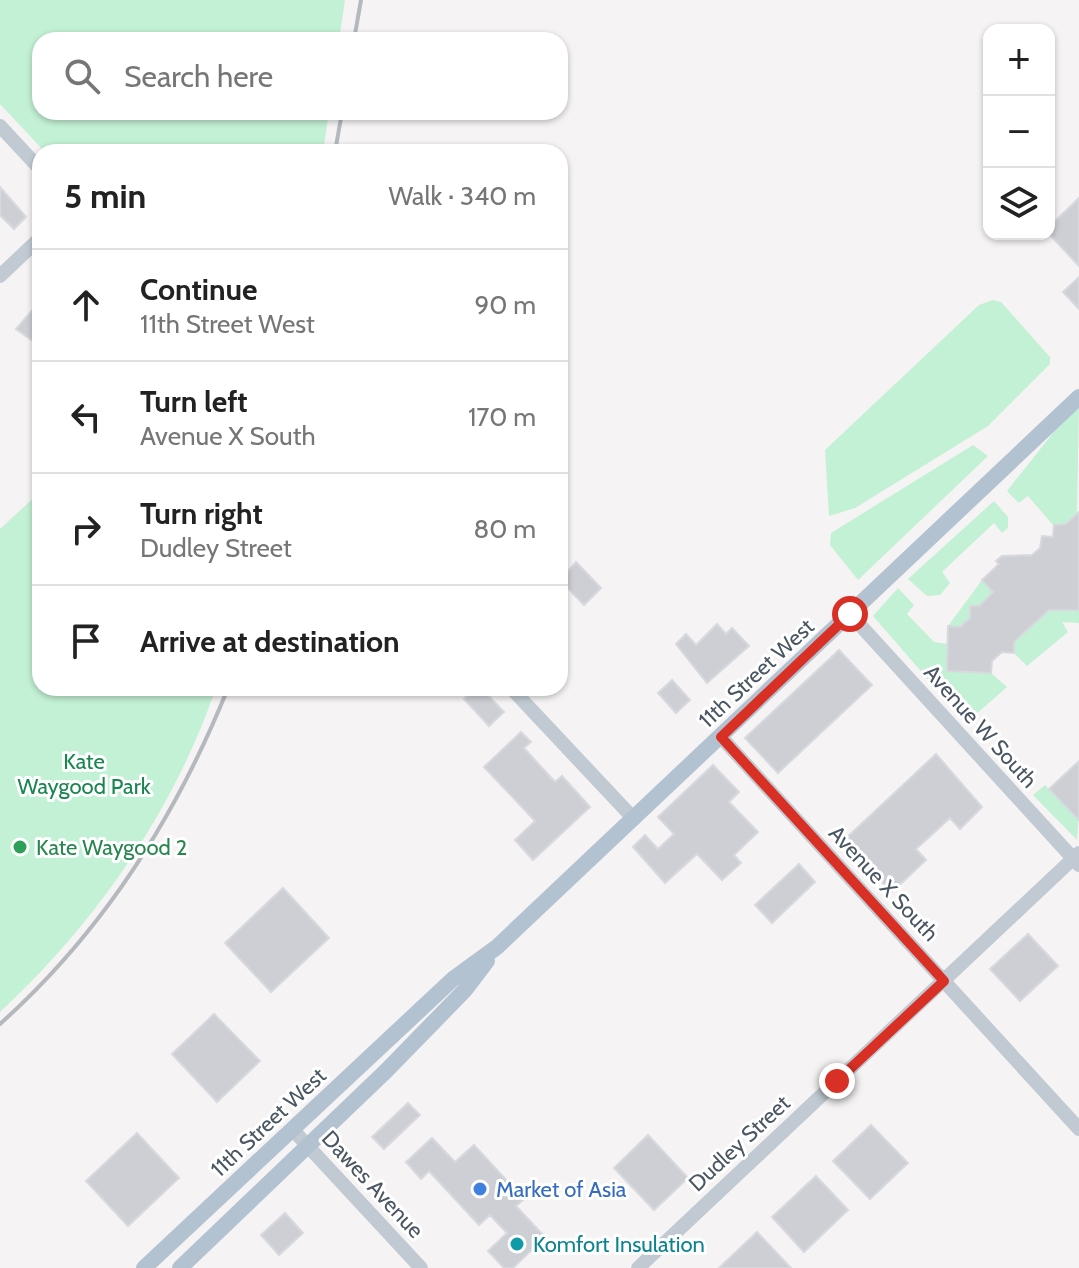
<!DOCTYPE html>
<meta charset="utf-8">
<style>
:root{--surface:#fff;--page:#f6f6f6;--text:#222;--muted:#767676;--line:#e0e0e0}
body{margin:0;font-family:Cabin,sans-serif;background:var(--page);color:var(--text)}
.controls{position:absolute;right:24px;top:24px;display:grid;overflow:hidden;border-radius:16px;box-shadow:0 2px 6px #0004}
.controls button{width:72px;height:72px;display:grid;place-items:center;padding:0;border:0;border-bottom:2px solid var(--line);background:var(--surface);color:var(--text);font:40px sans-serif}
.stop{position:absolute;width:24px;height:24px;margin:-18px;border:6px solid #d93025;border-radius:50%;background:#fff}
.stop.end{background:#d93025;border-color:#fff;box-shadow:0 2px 8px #0008}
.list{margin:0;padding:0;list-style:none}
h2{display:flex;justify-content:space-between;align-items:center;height:104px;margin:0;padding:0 32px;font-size:34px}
h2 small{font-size:26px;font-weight:400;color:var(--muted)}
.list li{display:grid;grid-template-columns:52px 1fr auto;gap:24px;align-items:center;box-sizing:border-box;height:112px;padding:0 32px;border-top:2px solid var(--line)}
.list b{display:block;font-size:30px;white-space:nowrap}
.list p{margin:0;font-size:26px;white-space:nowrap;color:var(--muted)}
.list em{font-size:26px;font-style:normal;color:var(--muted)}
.icon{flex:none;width:44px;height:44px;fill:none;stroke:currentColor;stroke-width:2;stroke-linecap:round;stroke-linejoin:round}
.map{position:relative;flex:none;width:1079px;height:1268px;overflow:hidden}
.search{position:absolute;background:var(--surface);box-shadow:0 2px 6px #0004;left:32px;top:32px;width:536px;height:88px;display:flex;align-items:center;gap:20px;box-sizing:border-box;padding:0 28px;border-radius:24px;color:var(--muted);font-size:30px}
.panel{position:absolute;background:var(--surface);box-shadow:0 2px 6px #0004;left:32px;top:144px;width:536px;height:552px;border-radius:24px}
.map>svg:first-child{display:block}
.green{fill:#c3f1d5}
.building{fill:#cdcfd5;stroke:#d7d9de;stroke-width:2}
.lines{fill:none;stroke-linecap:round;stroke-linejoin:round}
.minor{stroke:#c1cad2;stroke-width:14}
.major{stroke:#b3c2d1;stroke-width:16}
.rail{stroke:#b5b8bd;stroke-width:4}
.route{stroke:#d93025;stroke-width:10}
.leisure-dot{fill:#2e9e5b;stroke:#fff;stroke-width:3}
.shop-dot{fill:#3f7fe0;stroke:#fff;stroke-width:3}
.culture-dot{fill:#0f9aa8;stroke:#fff;stroke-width:3}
.labels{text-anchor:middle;stroke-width:6;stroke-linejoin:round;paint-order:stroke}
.street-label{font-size:22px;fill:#4a5661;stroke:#fff}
.park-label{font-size:22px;fill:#17864f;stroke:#fff}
.leisure-label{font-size:22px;fill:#27864d;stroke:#fff;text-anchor:start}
.shop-label{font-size:22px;fill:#366cbe;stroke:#fff;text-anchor:start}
.culture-label{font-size:22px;fill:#0d838f;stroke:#fff;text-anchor:start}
</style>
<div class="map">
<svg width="1079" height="1268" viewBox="0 0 1079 1268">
<rect width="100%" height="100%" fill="#f5f3f3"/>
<!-- green -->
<path class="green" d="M0,0H345L339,40H40V112H329L323,152H45L0,104Z
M993,300L1001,302L1050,357V364L988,426L855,508L829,516L825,450L979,305Z
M1079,400L1077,514L1066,524L1053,525L1028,496L1019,503L1007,491Z
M973,445L988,456L858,580L830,545L831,533Z
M40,492V688H216C173,812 96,923 0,1012V529Z
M994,501L1008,517V528L1002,533L994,523L942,572L950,583L940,595L927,596L908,579Z
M982,580L993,592L979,606H970V618L960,627L948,626Z
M898,588L914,605L907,614L934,642L948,644L947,671L991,673L1007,687L966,723L873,616Z
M1049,610H1079V623L1062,622L1068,632L1027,666L1014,653V642Z
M1045,785L1074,815L1079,811L1077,840L1033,795Z"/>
<!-- building -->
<path class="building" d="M0,187L26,217L14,229L0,215Z
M1079,198V266L1049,234V227Z
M1079,277V309L1063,292Z
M40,301V346L16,329Z
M1079,512V610H1049L1014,642V653L1002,652L992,661L991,673L947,671L948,626L960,627L970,618V606H979L993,592L982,580L999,564L996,561L1002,556L1032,555L1040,548L1042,536L1053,537L1054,525L1066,524Z
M576,562L601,588L584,605L560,580Z
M717,624L726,634L732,628L749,646L707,683L676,644L686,634L696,645Z
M839,650L872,685L778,773L745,738Z
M672,680L690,700L676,713L658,693Z
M476,688H481L504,712L489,726L464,699Z
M521,732L531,742L524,748L555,782L562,776L590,807L533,860L515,840L535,821L484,767Z
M936,754L982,807L960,829L950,818L916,849L926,860L892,892L842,842Z
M1079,761V820L1049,789Z
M713,765L739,792L729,802L758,832L734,855L741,863L722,880L697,854L665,883L633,847L645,835L658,849L674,834L658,817Z
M799,864L815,882L772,923L755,905Z
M283,888L329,938L271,992L225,943Z
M1028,934L1058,966L1020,1001L990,969Z
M214,1014L260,1061L217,1102L172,1054Z
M408,1103L420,1115L384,1149L372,1137Z
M871,1125L908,1163L870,1199L833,1161Z
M137,1133L179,1178L128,1226L86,1181Z
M648,1135L688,1178L654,1210L614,1168Z
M432,1138L455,1162L474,1145L524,1199L516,1206L545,1237L513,1268H504L488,1251L507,1233L490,1215L479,1225L429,1171L421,1179L406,1162Z
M816,1176L848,1210L804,1252L772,1217Z
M285,1213L303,1233L279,1255L261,1235Z
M757,1232L791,1268H719Z"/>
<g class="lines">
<!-- minor -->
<path class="minor" d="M0,126L40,169
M0,276L40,238
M850,614L1079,865
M511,688L634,819
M721,737L1079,1129
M293,1130L421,1268
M638,1268L1079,853"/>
<!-- major -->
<path class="major" d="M144,1268L453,979L497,947L1079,397
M180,1268L386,1071L465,990L487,961"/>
<!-- rail -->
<path class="rail" d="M354,40L361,0
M335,152L342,112
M0,1024C104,931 176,817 228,688"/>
</g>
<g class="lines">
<!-- route -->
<path class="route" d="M837,1081L944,981L721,737L850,614"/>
</g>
<!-- markers -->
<circle class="leisure-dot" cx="20" cy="847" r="8"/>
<circle class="shop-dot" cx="480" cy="1189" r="8"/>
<circle class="culture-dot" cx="517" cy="1244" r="8"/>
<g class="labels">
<!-- street labels -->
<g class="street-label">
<text transform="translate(756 673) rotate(-43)" y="8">11th Street West</text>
<text transform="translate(981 726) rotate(48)" y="8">Avenue W South</text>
<text transform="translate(884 883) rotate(47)" y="8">Avenue X South</text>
<text transform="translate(268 1122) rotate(-43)" y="8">11th Street West</text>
<text transform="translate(739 1143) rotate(-43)" y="8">Dudley Street</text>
<text transform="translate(373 1184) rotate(47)" y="8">Dawes Avenue</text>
</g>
<!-- park labels -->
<g class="park-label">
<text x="84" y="769">Kate<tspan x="84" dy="25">Waygood Park</tspan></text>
</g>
<!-- leisure labels -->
<g class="leisure-label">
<text x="36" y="855">Kate Waygood 2</text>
</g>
<!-- shop labels -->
<g class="shop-label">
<text x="496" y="1197">Market of Asia</text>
</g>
<!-- culture labels -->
<g class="culture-label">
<text x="533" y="1252">Komfort Insulation</text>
</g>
</g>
</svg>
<div class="controls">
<button>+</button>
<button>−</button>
<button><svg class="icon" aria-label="layers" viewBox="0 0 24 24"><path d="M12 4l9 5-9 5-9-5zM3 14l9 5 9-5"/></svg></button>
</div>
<div class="stop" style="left:850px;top:614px"></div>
<div class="stop end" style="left:837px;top:1081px"></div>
<div class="search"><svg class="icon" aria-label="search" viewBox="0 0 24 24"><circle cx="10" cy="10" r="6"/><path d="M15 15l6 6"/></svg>Search here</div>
<section class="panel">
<h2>5 min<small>Walk · 340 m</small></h2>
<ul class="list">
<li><svg class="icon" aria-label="ahead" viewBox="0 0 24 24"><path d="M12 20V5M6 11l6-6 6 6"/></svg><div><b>Continue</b><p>11th Street West</p></div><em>90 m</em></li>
<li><svg class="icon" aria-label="left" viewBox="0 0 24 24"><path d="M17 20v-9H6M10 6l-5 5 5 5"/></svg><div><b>Turn left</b><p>Avenue X South</p></div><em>170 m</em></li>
<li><svg class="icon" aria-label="right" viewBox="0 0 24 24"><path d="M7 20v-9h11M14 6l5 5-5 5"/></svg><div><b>Turn right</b><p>Dudley Street</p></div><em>80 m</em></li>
<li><svg class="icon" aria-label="arrive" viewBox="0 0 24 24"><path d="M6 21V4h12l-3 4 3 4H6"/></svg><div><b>Arrive at destination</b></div></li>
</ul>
</section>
</div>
